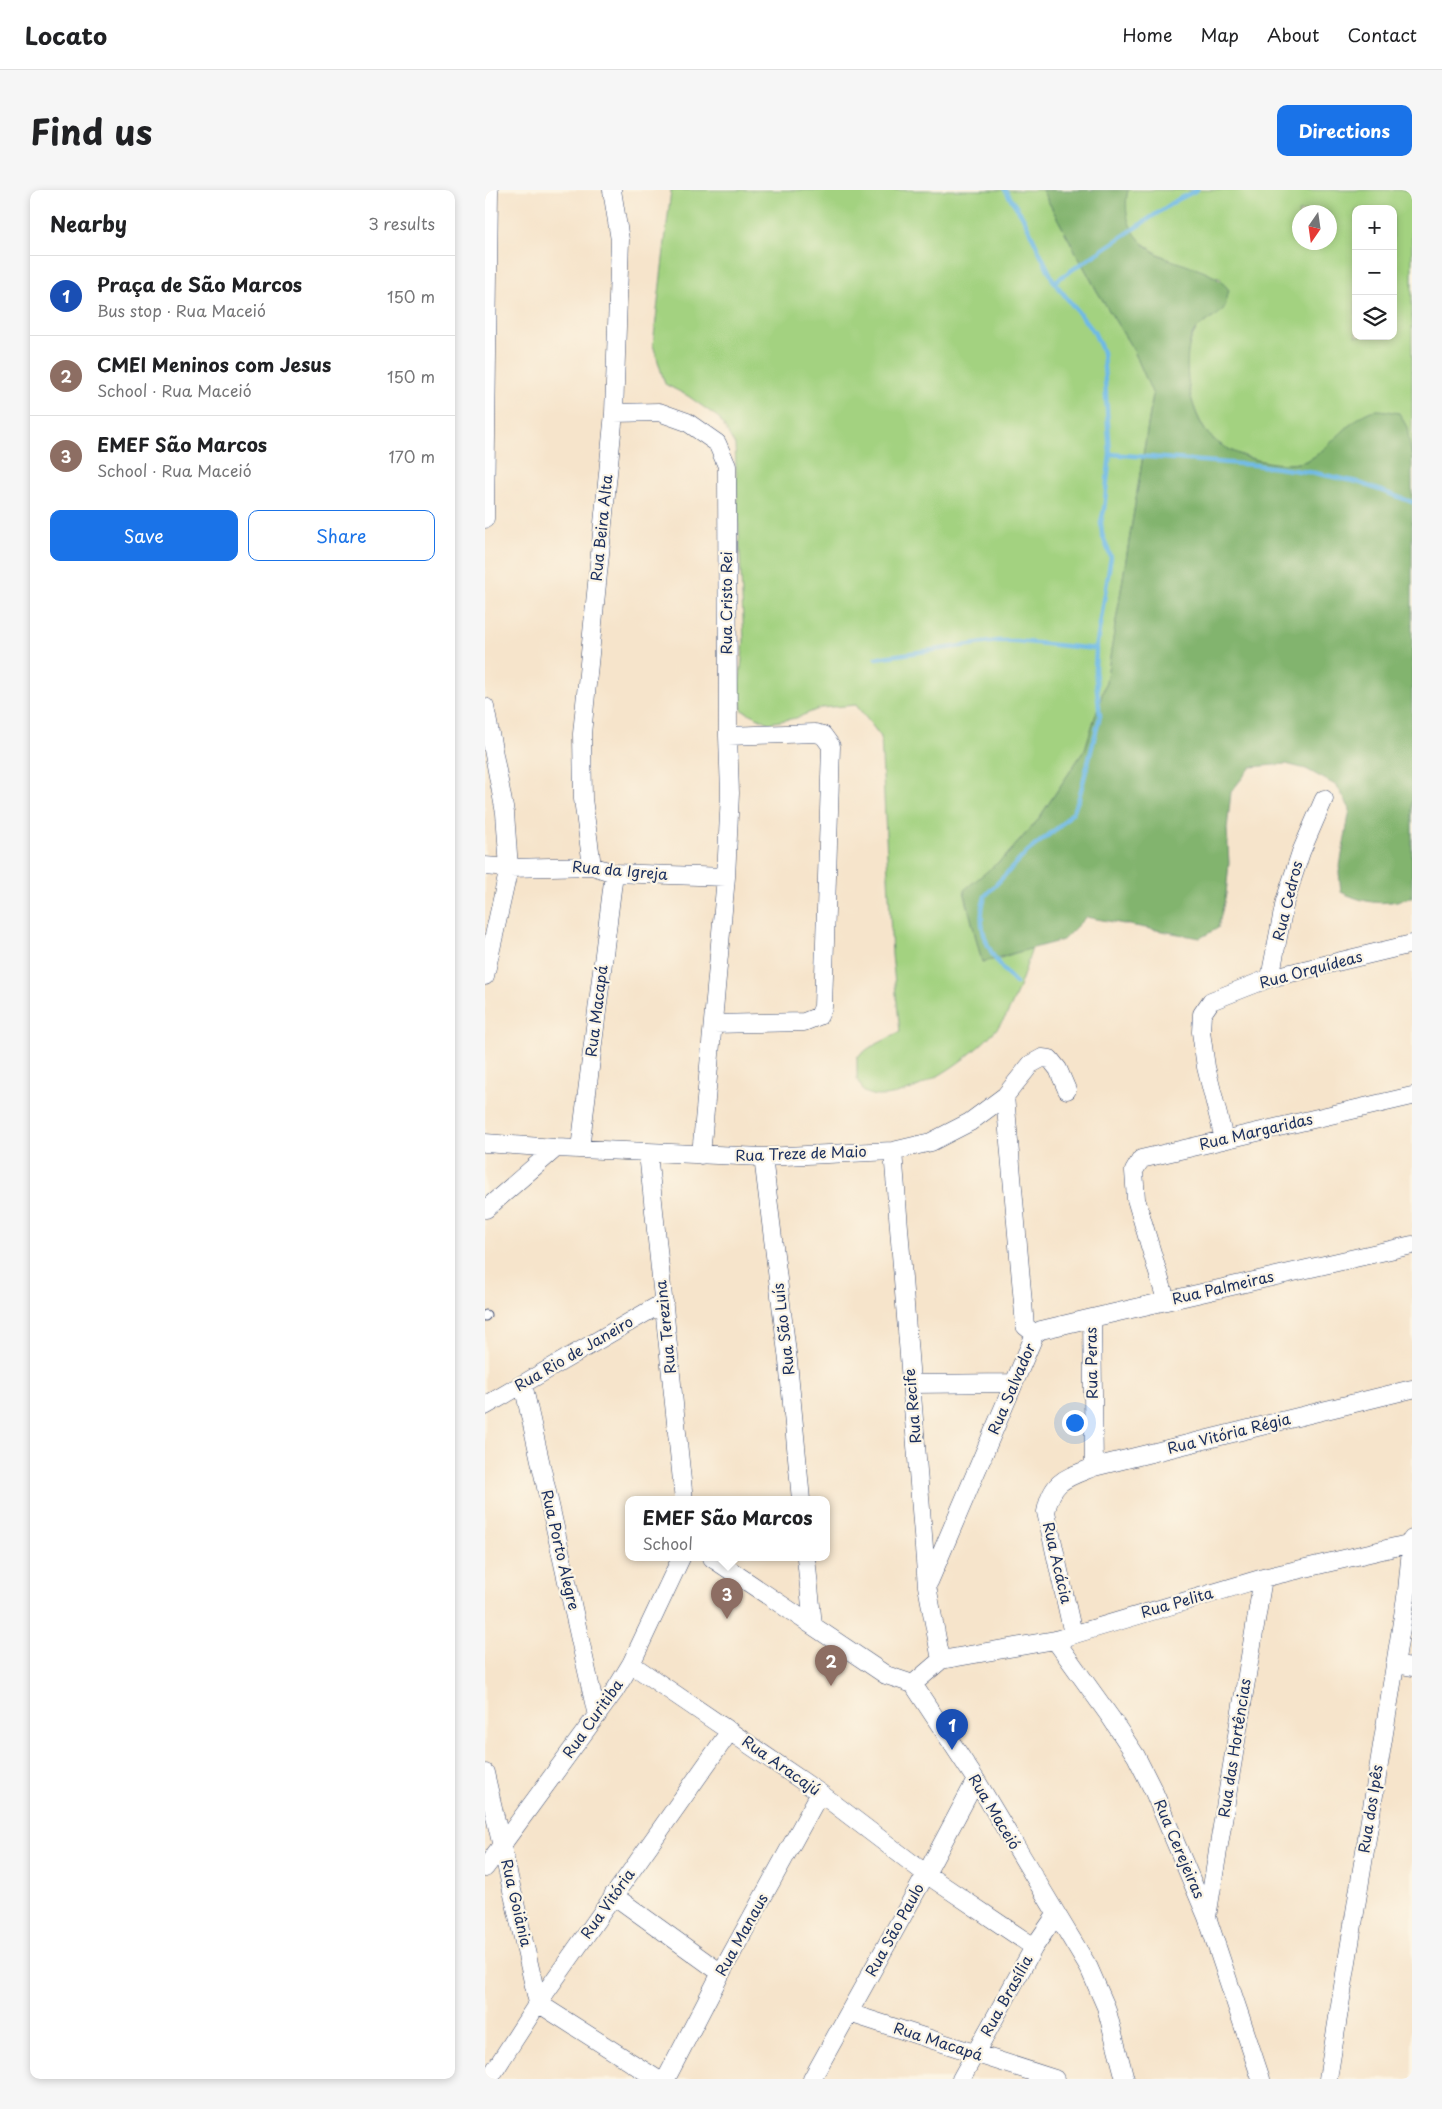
<!DOCTYPE html>
<meta charset="utf-8">
<style>
:root{--surface:#fff;--page:#f6f6f6;--text:#202124;--muted:#757577;--line:#e0e0e0;--accent:#1a73e8}
body{margin:0;font-family:"Playpen Sans",sans-serif;background:var(--page);color:var(--text)}
.controls{position:absolute;right:15px;top:15px;display:grid;overflow:hidden;border-radius:10px;box-shadow:0 2px 8px #0003}
.controls button{width:45px;height:45px;display:grid;place-items:center;padding:0;border:0;border-bottom:1px solid var(--line);background:var(--surface);color:var(--text);font:25px sans-serif}
.compass{position:absolute;left:807px;top:15px;width:45px;height:45px;border-radius:50%;background:var(--surface);box-shadow:0 2px 8px #0003;rotate:193deg}
.you{position:absolute;left:589px;top:1232px;width:18px;height:18px;margin:-12px;border:4px solid #fff;border-radius:50%;background:#1a73e8;box-shadow:0 0 0 8px #1a73e833}
.badge{display:grid;place-items:center;width:32px;height:32px;border-radius:50%;background:var(--accent);color:#fff;font-size:16px;font-weight:700}
.pin{position:absolute;translate:-50% -41px;filter:drop-shadow(0 1px 2px #0008)}
.pin::after{content:'';position:absolute;top:26px;width:18px;height:15px;background:inherit;clip-path:polygon(0 0,100% 0,50% 100%)}
.popup{position:absolute;left:140px;top:1306px;width:205px;height:65px;box-sizing:border-box;display:grid;place-content:center;border-radius:10px;background:var(--surface);filter:drop-shadow(0 1px 4px #0005);font-size:16px;white-space:nowrap;color:var(--muted)}
.popup b{font-size:19px;color:var(--text)}
.popup::after{content:'';position:absolute;left:50%;top:100%;margin-left:-10px;border:10px solid transparent;border-top-color:var(--surface)}
.list{margin:0;padding:0;list-style:none}
h2{display:flex;justify-content:space-between;align-items:center;height:65px;margin:0;padding:0 20px;font-size:21px}
h2 small{font-size:16px;font-weight:400;color:var(--muted)}
.list li{display:grid;grid-template-columns:32px 1fr auto;gap:15px;align-items:center;box-sizing:border-box;height:80px;padding:0 20px;border-top:1px solid var(--line)}
.list b{display:block;font-size:19px;white-space:nowrap}
.list p{margin:0;font-size:16px;white-space:nowrap;color:var(--muted)}
.list em{font-size:16px;font-style:normal;color:var(--muted)}
.actions{display:flex;gap:10px;padding:15px 20px}
.actions a{flex:1;padding:11px 0;border:1px solid var(--accent);border-radius:10px;text-align:center;font-size:18px;color:var(--accent)}
.actions .main{background:var(--accent);color:#fff}
.icon{flex:none;width:28px;height:28px;fill:none;stroke:currentColor;stroke-width:2;stroke-linecap:round;stroke-linejoin:round}
.map{position:relative;flex:none;width:927px;height:1889px;overflow:hidden;border-radius:10px}
header{display:flex;align-items:center;gap:30px;box-sizing:border-box;height:70px;padding:0 25px;background:var(--surface);border-bottom:1px solid var(--line)}
header strong{font-size:24px}
nav{display:flex;gap:28px;margin-inline-start:auto;font-size:18px}
.intro{display:flex;align-items:center;justify-content:space-between;box-sizing:border-box;height:120px;padding:0 30px}
h1{margin:0;font-size:35px}
.button{padding:12px 22px;border-radius:10px;background:var(--accent);color:#fff;font-size:18px;font-weight:700}
main{display:flex;gap:30px;padding:0 30px}
aside{flex:1;background:var(--surface);border-radius:10px;box-shadow:0 2px 8px #0003}
.map>svg:first-child{display:block}
.green{fill:#a3d280;stroke:#5f806f;fill-rule:evenodd}
.forest{fill:#82b46e;stroke:#4e7266}
.lines{fill:none;stroke-linecap:round;stroke-linejoin:round}
.stream{stroke:#6db9e6;stroke-width:4.5}
.service-casing{stroke:#3c4a6e;stroke-width:11}
.minor-casing{stroke:#3c4a6e;stroke-width:19}
.service{stroke:#fff;stroke-width:9}
.minor{stroke:#fff;stroke-width:18}
.labels{text-anchor:middle;stroke-width:4.5;stroke-linejoin:round;paint-order:stroke}
.street-label{font-size:15px;fill:#1b2f5e;stroke:#fcf5e5}
</style>
<header>
<strong>Locato</strong>
<nav><a>Home</a><a>Map</a><a>About</a><a>Contact</a></nav>
</header>
<div class="intro"><h1>Find us</h1><a class="button">Directions</a></div>
<main>
<aside>
<h2>Nearby<small>3 results</small></h2>
<ul class="list">
<li><span class="badge" style="background:#1a4fb4">1</span><div><b>Praça de São Marcos</b><p>Bus stop · Rua Maceió</p></div><em>150 m</em></li>
<li><span class="badge" style="background:#8d6e63">2</span><div><b>CMEI Meninos com Jesus</b><p>School · Rua Maceió</p></div><em>150 m</em></li>
<li><span class="badge" style="background:#8d6e63">3</span><div><b>EMEF São Marcos</b><p>School · Rua Maceió</p></div><em>170 m</em></li>
</ul>
<div class="actions"><a class="main">Save</a><a>Share</a></div>
</aside>
<div class="map">
<svg width="927" height="1889" viewBox="0 0 927 1889">
<rect width="100%" height="100%" fill="#fcf5e5"/>
<filter id="ink" filterUnits="userSpaceOnUse"><feTurbulence type="fractalNoise" baseFrequency=".02" numOctaves="2"/><feDisplacementMap in="SourceGraphic" scale="10" xChannelSelector="R" yChannelSelector="G"/><feConvolveMatrix kernelMatrix="1 2 1 2 8 2 1 2 1" color-interpolation-filters="sRGB"/></filter>
<filter id="wash" filterUnits="userSpaceOnUse"><feTurbulence type="fractalNoise" baseFrequency=".0096" numOctaves="4" result="noise"/><feDisplacementMap in="SourceGraphic" scale="20" xChannelSelector="R" yChannelSelector="G"/><feGaussianBlur stdDeviation="1.12" result="paint"/><feColorMatrix in="noise" values="0 0 0 0 0 0 0 0 0 0 0 0 0 0 0 0 0 1.4 0 .05"/><feComposite in="paint" operator="in"/></filter>
<g filter="url(#wash)">
<rect width="100%" height="100%" fill="#f6e4cb"/>
<!-- green -->
<path class="green" d="M186,0H557L612,101L649,161L668,204L621,492L600,559L552,631L521,666L479,701L497,772L513,769L547,757C540,781 533,804 521,826C502,858 432,908 394,906C390,906 384,904 379,902L372,889V867L384,858L415,842L407,765L396,547L371,515L336,518L311,528L284,533L257,520L254,496L259,451L250,255L234,228L203,206L180,194L168,155Z
M643,0H927V270L925,263L866,234C853,246 838,264 821,271C794,281 736,264 720,240C703,213 691,161 715,135C718,131 724,130 728,128L736,89C696,74 626,58 643,0ZM871,19H908V146H871ZM814,22H844V52H814Z"/>
<!-- forest -->
<path class="forest" d="M557,0H643C640,12 641,27 646,37C669,81 720,68 744,100C742,105 742,114 739,118C729,133 708,130 704,156C699,182 705,217 720,240C737,265 793,281 821,271C842,263 871,220 892,220C899,220 907,222 914,223L922,237L927,270V707C899,716 882,714 856,702L854,682L865,619L852,596L821,579L801,574L766,577L746,602L742,639L744,673L741,704L733,738L715,748L601,727L578,750L497,772L479,700L521,666L552,631L600,559L621,492L668,205L649,161L612,101Z"/>
<g class="lines">
<!-- stream -->
<path class="stream" d="M520,0L538,27L569,92L609,142L618,162L625,264L619,320L616,332L617,344L626,367L611,459L610,480L615,526L594,608L588,622L575,636L543,661L500,706C489,740 507,771 531,793
M569,92L692,10L712,0
M625,264L770,275L830,283L872,292L927,312
M391,468L513,451H531L611,459"/>
</g>
</g>
<g filter="url(#ink)">
<g class="lines">
<defs>
<path id="service" d="M0,1126L1,1125"/>
<path id="minor" d="M129,223L174,222L202,232L232,253L242,276L243,546L245,603L241,687L216,965
M0,329L4,0
M0,517L20,623L24,678L0,786
M0,676L24,678L107,676L129,683L241,687
M107,676L98,609L97,544L129,223L135,50L127,0
M785,788L800,711L816,662L839,609
M228,834L319,832L334,826L338,817L346,556L338,545L330,543L243,546
M520,906L540,1136L550,1144
M739,949L721,877L716,842L717,824L726,811L785,788L927,754
M0,953L71,958L278,967L408,961L446,952L485,932L520,906L546,874L557,868L565,869L573,879L582,900
M95,959L129,683
M408,961L442,1396L456,1470
M163,963L199,1310
M278,967L303,1171L316,1310
M1,1019L71,958
M681,1110L651,1009L649,981L656,969L927,906
M607,1128L609,1277
M550,1144L556,1140L607,1128L927,1055
M38,1194L112,1526
M426,1194L529,1193
M0,1216L179,1112
M227,1368L401,1485L428,1494L491,1590L604,1778L621,1817L640,1889
M321,1368L328,1435
M444,1392L550,1144
M588,1444L561,1322C567,1290 581,1288 609,1277L927,1199
M570,1450L626,1528L651,1566L669,1602L722,1727L776,1889
M456,1470L570,1450L778,1388L927,1353
M146,1474L335,1603L441,1684L549,1757
M910,1474L927,1477
M428,1494L456,1470
M0,1583L53,1813L172,1889
M0,1678L129,1502L146,1474L196,1368
M128,1705L236,1783
M722,1727L778,1388
M364,1823L570,1889
M4,1889L53,1813L245,1541
M181,1889L236,1783L335,1603
M327,1889L441,1684L491,1590
M476,1889L549,1757L571,1725
M843,1889L922,1401L927,1349"/>
</defs>
<!-- service casing -->
<use href="#service" class="service-casing"/>
<!-- minor casing -->
<use href="#minor" class="minor-casing"/>
<!-- service -->
<use href="#service" class="service"/>
<!-- minor -->
<use href="#minor" class="minor"/>
</g>
</g>
<g class="labels">
<!-- street labels -->
<g class="street-label">
<text transform="translate(117 338) rotate(-84)" y="5">Rua Beira Alta</text>
<text transform="translate(242 413) rotate(-90)" y="5">Rua Cristo Rei</text>
<text transform="translate(135 681) rotate(5)" y="5">Rua da Igreja</text>
<text transform="translate(803 711) rotate(-76)" y="5">Rua Cedros</text>
<text transform="translate(826 780) rotate(-15)" y="5">Rua Orquídeas</text>
<text transform="translate(112 821) rotate(-83)" y="5">Rua Macapá</text>
<text transform="translate(771 942) rotate(-13)" y="5">Rua Margaridas</text>
<text transform="translate(316 964) rotate(-2)" y="5">Rua Treze de Maio</text>
<text transform="translate(738 1098) rotate(-13)" y="5">Rua Palmeiras</text>
<text transform="translate(181 1137) rotate(-96)" y="5">Rua Terezina</text>
<text transform="translate(299 1139) rotate(-97)" y="5">Rua São Luís</text>
<text transform="translate(89 1164) rotate(-30)" y="5">Rua Rio de Janeiro</text>
<text transform="translate(607 1173) rotate(-91)" y="5">Rua Peras</text>
<text transform="translate(527 1199) rotate(-67)" y="5">Rua Salvador</text>
<text transform="translate(428 1216) rotate(-95)" y="5">Rua Recife</text>
<text transform="translate(744 1244) rotate(-14)" y="5">Rua Vitória Régia</text>
<text transform="translate(75 1360) rotate(77)" y="5">Rua Porto Alegre</text>
<text transform="translate(572 1373) rotate(77)" y="5">Rua Acácia</text>
<text transform="translate(692 1413) rotate(-16)" y="5">Rua Pelita</text>
<text transform="translate(108 1529) rotate(-55)" y="5">Rua Curitiba</text>
<text transform="translate(750 1558) rotate(-81)" y="5">Rua das Hortências</text>
<text transform="translate(296 1576) rotate(35)" y="5">Rua Aracajú</text>
<text transform="translate(886 1619) rotate(-81)" y="5">Rua dos Ipês</text>
<text transform="translate(509 1622) rotate(59)" y="5">Rua Maceió</text>
<text transform="translate(694 1659) rotate(67)" y="5">Rua Cerejeiras</text>
<text transform="translate(31 1713) rotate(77)" y="5">Rua Goiânia</text>
<text transform="translate(123 1714) rotate(-55)" y="5">Rua Vitória</text>
<text transform="translate(410 1740) rotate(-61)" y="5">Rua São Paulo</text>
<text transform="translate(257 1745) rotate(-61)" y="5">Rua Manaus</text>
<text transform="translate(522 1806) rotate(-61)" y="5">Rua Brasília</text>
<text transform="translate(453 1852) rotate(18)" y="5">Rua Macapá</text>
</g>
</g>
</svg>
<div class="controls">
<button>+</button>
<button>−</button>
<button><svg class="icon" aria-label="layers" viewBox="0 0 24 24"><path d="M12 4l9 5-9 5-9-5zM3 14l9 5 9-5"/></svg></button>
</div>
<svg class="compass" viewBox="-18 -18 36 36"><path d="M0-13l5 13h-10z" fill="#e53935"/><path d="M0 13l5-13h-10z" fill="#757577"/></svg>
<div class="you"></div>
<div class="pin badge" style="left:467px;top:1560px;background:#1a4fb4">1</div>
<div class="pin badge" style="left:346px;top:1496px;background:#8d6e63">2</div>
<div class="pin badge" style="left:242px;top:1429px;background:#8d6e63">3</div>
<div class="popup"><b>EMEF São Marcos</b>School</div>
</div>
</main>
